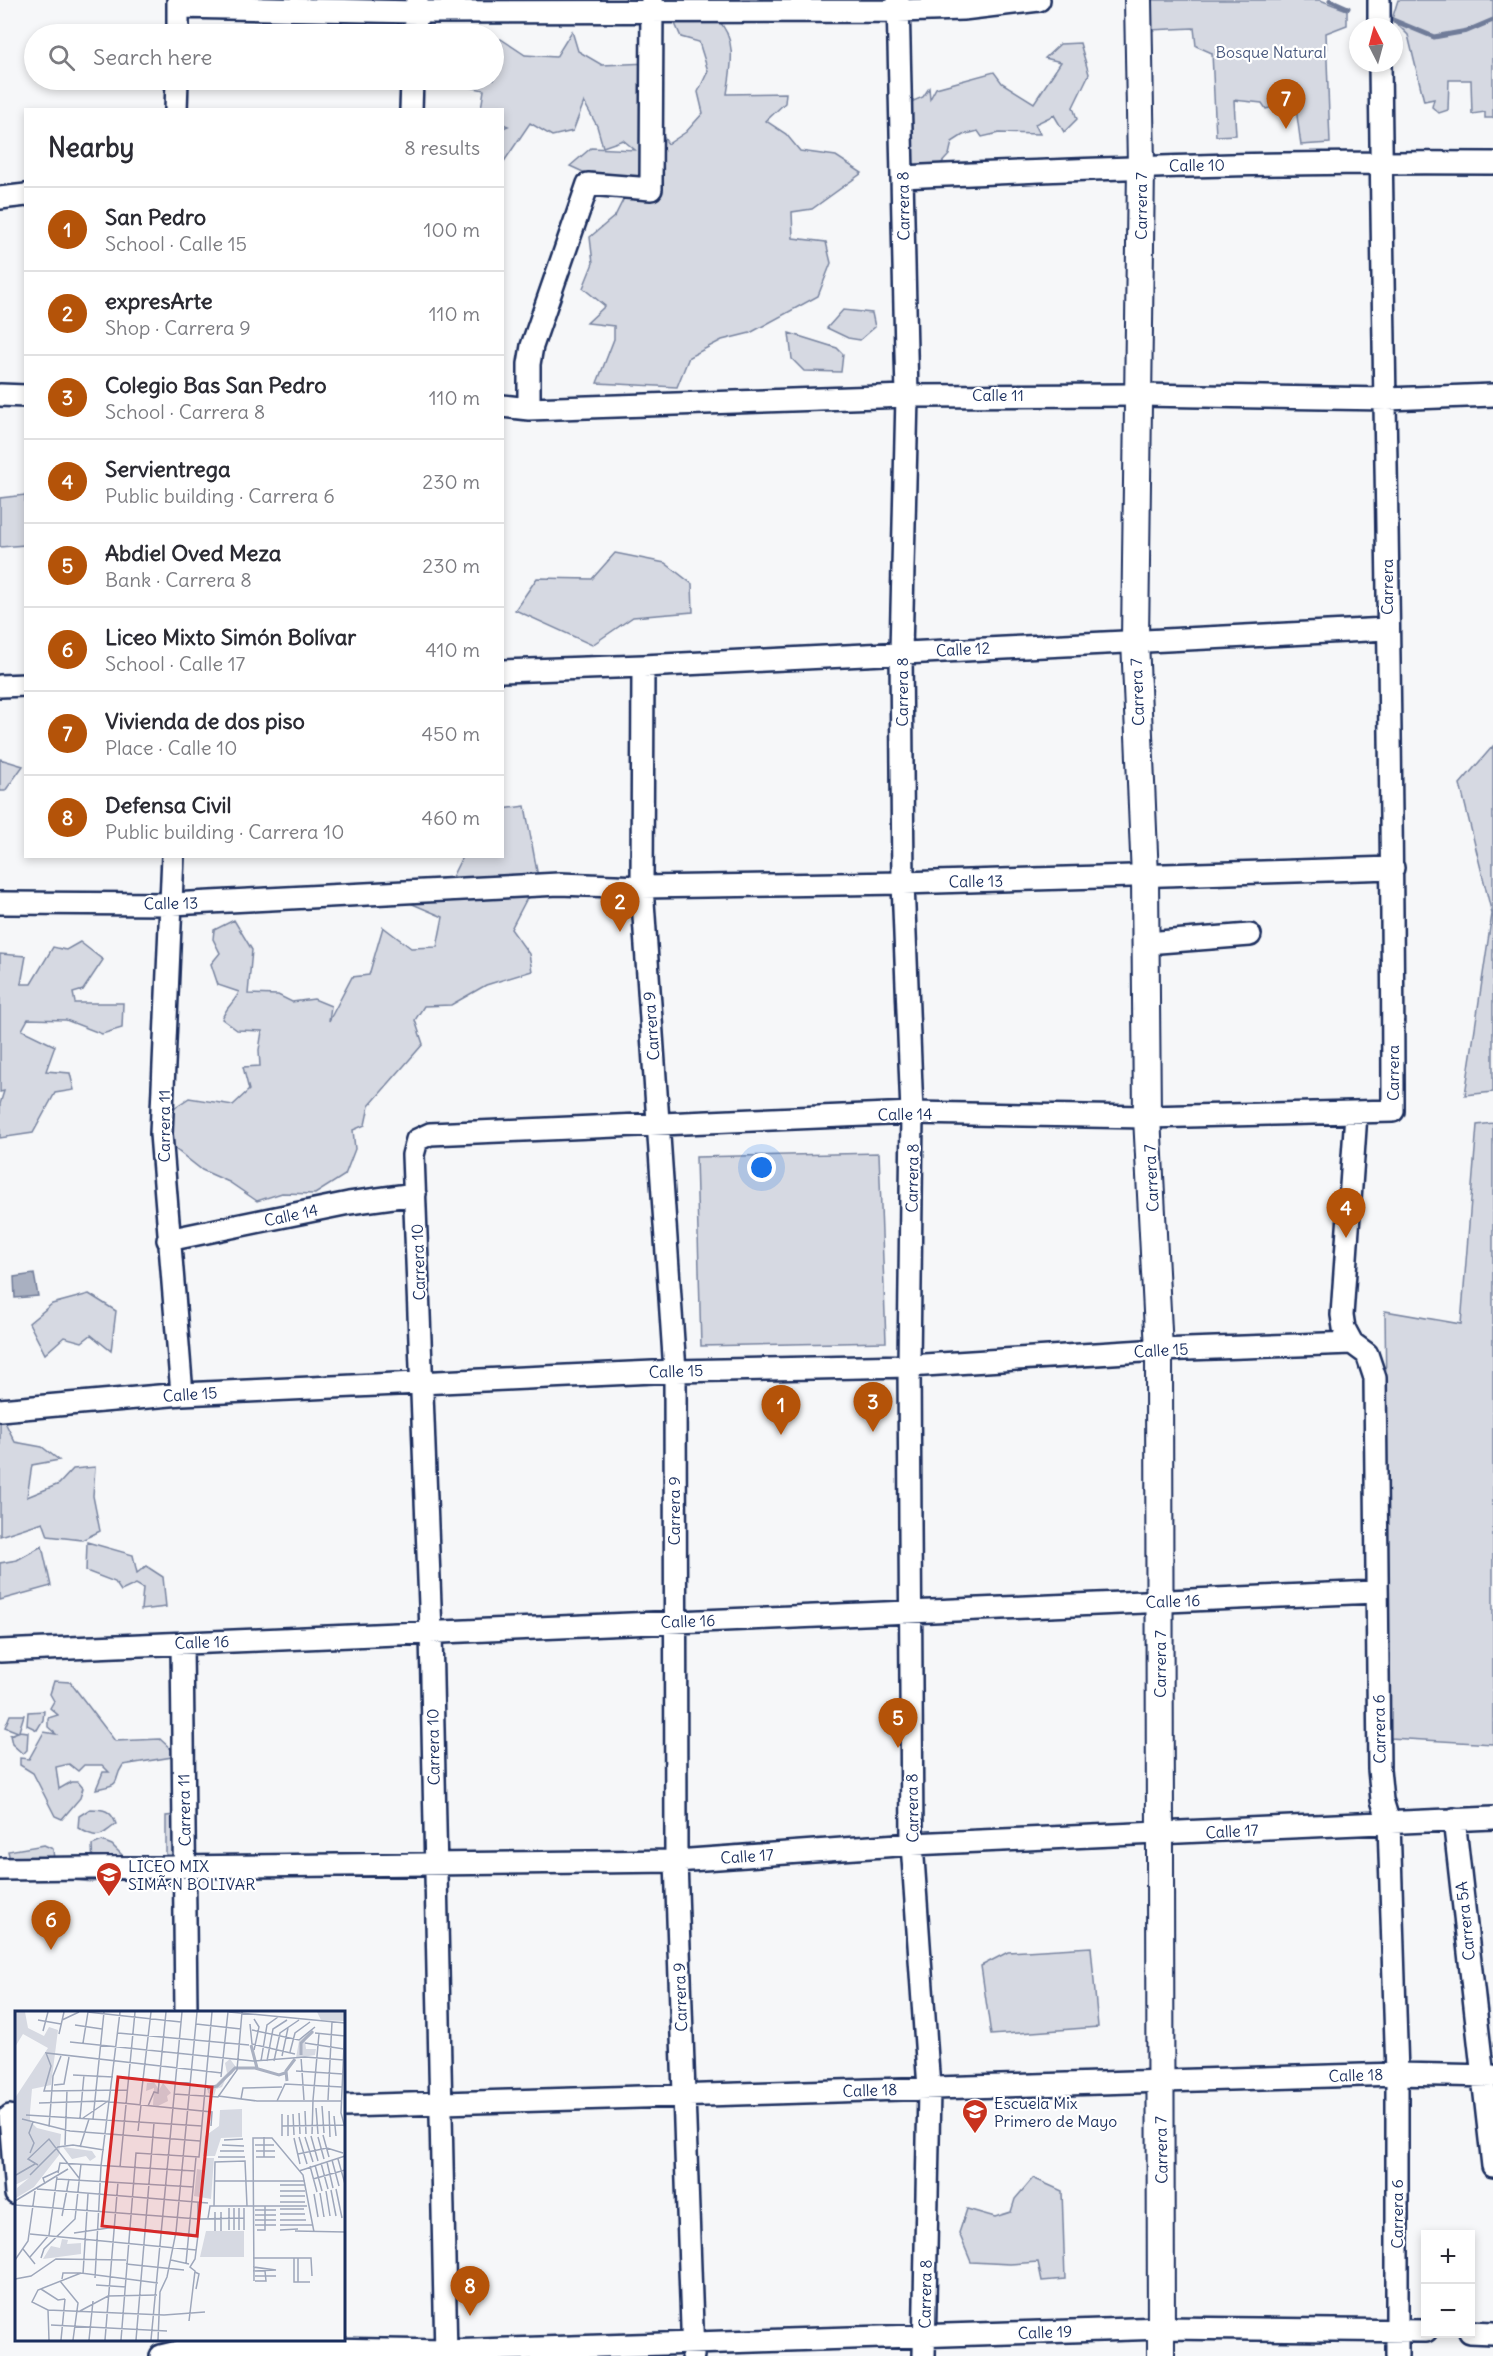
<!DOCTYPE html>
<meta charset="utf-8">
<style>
:root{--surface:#fff;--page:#f2f2f3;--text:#2b2b33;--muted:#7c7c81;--line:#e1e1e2;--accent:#b45309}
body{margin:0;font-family:Delius,sans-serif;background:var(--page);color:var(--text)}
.controls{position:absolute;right:18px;bottom:18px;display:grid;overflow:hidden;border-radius:0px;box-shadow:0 3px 9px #0003}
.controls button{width:54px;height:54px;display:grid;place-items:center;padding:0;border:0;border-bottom:2px solid var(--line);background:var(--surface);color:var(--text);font:30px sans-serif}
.compass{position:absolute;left:1349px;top:18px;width:54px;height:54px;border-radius:50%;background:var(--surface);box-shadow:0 3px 9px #0003;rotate:354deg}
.you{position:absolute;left:762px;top:1168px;width:21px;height:21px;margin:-15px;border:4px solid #fff;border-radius:50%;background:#1a73e8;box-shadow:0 0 0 9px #1a73e833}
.badge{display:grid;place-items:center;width:39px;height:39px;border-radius:50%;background:var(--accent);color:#fff;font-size:20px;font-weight:700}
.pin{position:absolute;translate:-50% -50px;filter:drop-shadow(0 2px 3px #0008)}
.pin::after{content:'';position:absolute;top:32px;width:21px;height:18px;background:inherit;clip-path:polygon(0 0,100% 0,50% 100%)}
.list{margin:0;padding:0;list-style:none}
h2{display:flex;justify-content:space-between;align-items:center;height:78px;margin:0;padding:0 24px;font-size:26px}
h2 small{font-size:20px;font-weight:400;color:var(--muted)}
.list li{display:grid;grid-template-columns:39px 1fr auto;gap:18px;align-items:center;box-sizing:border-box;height:84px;padding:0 24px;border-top:2px solid var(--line)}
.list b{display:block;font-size:22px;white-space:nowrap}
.list p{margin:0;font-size:20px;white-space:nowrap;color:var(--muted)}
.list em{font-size:20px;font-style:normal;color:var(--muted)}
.icon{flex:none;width:33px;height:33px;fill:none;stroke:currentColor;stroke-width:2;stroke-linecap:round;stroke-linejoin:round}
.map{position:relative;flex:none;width:1493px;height:2356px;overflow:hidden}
.search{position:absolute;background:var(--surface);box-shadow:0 3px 9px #0003;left:24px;top:24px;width:480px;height:66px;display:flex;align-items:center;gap:15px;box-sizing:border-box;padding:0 21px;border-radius:33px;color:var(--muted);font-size:22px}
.panel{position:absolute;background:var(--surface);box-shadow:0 3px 9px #0003;left:24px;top:108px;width:480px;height:750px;border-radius:0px}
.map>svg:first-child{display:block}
.green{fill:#d6d9e2;stroke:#7884a0;stroke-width:1.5}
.water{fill:#a9b0c1;stroke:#707c99;stroke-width:1.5}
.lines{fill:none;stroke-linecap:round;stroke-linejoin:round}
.stream{stroke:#707c99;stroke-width:5}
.minor-casing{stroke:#1b2f5e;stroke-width:26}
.tertiary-casing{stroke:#1b2f5e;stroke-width:30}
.minor{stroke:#fff;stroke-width:21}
.tertiary{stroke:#fff;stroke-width:26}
.labels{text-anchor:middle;stroke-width:4.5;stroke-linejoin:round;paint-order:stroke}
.park-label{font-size:16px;fill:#4a5a7f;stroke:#fff}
.street-label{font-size:16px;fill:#1b2f5e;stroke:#fff}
.poi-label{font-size:16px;fill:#1b2f5e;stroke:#fff;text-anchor:start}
.inset-river{fill:none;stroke:#a9b0c1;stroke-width:3}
.inset-road{fill:none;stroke:#9ea7bb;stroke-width:1.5}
.view{fill:#d62828;fill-opacity:0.15;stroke:#d62828;stroke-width:3}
.inset-edge{fill:none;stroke:#1b2f5e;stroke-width:3}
</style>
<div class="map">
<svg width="1493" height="2356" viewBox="0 0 1493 2356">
<rect width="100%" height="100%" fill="#f6f7f9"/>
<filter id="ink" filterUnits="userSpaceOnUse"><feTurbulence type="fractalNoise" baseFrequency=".0167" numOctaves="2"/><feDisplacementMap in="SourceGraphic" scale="12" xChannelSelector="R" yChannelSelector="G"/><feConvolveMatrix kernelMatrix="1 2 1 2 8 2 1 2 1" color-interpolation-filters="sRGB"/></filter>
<g filter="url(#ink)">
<!-- green -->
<path class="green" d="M1148,0H1320L1347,10V25L1326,33L1330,143L1301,145L1295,101L1266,109L1262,103L1234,100L1236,135L1216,136L1212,53L1196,46L1194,28L1149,30Z
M1398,0H1493V118H1485V112L1472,114L1471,80H1449L1448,110L1439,113L1432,107L1434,99L1424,101L1408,35L1392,19Z
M673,19H717C738,39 731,68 727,94L786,93L785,103L766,121L786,134L800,151L836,156L862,173L812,209L792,212L793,238L826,242L831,263L818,296L750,333L722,340L689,357L677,387L597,383L614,339V326L587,323L605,306L583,288L593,263L590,237L615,216L627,192L570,166L591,148L635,150L623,140L603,147L597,126L584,102L573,131L552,136L530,123L503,163V128L508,126L503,124L502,110L481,109L484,90L456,84V80H494V41L501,39L525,55L556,57L572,31L578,51L602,65L649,63L657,127L668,144L686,132L703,113L698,92L708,71L699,42L681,37Z
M1080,43L1089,74L1073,107L1077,119L1064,132L1054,115L1035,124L1040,134L999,133L982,137L978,131L963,135L952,142L949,155L935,170L904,171V105L923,97L929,88L930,99L936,88L994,72L1002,83L1034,103L1061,62L1045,58L1060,44Z
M843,310L872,313L875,327L860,340L848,338L827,328Z
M789,333L837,348L843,354L841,372L804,371L792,359Z
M25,495V545L0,547V498Z
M615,553L665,563L692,584L693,612L633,617L592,645L515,610L537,578L592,579Z
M1493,746V1092L1465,1095L1492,914L1460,784Z
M0,759L23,766L5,791H0Z
M525,806L538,877L511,929L529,954L532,971L486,985L451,1005L424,1006L415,1020L423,1044L369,1106L365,1125L353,1130L355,1149L345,1175L315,1194L282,1193L257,1201L229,1182L202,1170L174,1148L168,1132L171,1110L189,1098L233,1105L249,1090L243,1067L260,1066L259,1050L262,1031L237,1030L222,1019C226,1007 234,1003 239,992L218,985L211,964L220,953L213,939L214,930L234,920L252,950L248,994L278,995L292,1002L314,999L331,1006L329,1021L352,977L369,975L383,927L411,948L437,947L443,917L403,900L445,891L462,857L502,856L503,809Z
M80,942L103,960L83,990L73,993L75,1003H123L122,1028L102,1034L66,1020L28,1019L22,1030L55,1046L46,1071L70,1073L74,1090L55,1093L33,1133L0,1138V1104L4,1091L0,1092V954L26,956L21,984H31L53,947L66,950Z
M1493,1123V1744L1390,1738L1385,1311L1461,1324L1477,1125Z
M879,1153L886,1342L701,1346L696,1157Z
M89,1294L116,1311L111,1351L91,1335L82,1342L64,1337L45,1354L29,1323L52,1304Z
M0,1412L15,1442L42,1447L59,1460L32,1465L27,1497L59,1484L73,1469L95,1467L93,1496L100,1531L82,1540L48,1536L43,1522L0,1536Z
M87,1542L133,1555L137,1573L146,1566L163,1577L166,1607L141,1610L143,1588L136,1584L121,1591L115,1582L86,1571Z
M42,1546L51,1586L0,1600V1563L17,1560Z
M54,1681L70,1682L115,1741L160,1739L172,1750V1757L123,1765C111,1782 125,1784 96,1789L103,1772H109L102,1765H84L78,1771L69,1764L56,1767L59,1789L71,1782H78L83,1788L80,1798L62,1819L55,1816L33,1773L20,1765V1758L29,1759L44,1732L56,1734L48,1727V1718L58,1715L50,1708L54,1701L50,1694Z
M44,1711L43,1720L37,1730L27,1725L28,1712Z
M10,1715H24L19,1731L28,1732L27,1750L23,1754L12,1744L10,1735L18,1732L5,1727Z
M90,1809C104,1809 111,1810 116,1824C99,1838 97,1839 78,1828L79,1816Z
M175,1815L176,1855H166V1816Z
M102,1841L112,1845L123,1856L117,1878L92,1882L74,1880L71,1873L93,1867L92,1845Z
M44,1845L53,1849L54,1860H10L8,1851Z
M1091,1947L1098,2027L991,2035L981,1966L1008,1952Z
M1033,2178L1062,2191L1065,2279L1042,2281L1038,2262L1010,2264L971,2262L959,2233L967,2209L995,2217L1011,2212L1015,2199Z"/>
<!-- water -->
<path class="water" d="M34,1274L38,1296L15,1298L14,1277Z"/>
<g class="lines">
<!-- stream -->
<path class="stream" d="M1330,0L1348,8
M1388,18L1434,37L1467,31L1493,20"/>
<defs>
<path id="minor" d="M898,0L907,396L901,652L903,883L912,1113L909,1366L912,1844L929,2088L924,2356
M1379,0V27
M179,7L417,12L898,11L963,9L1039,0
M178,34V0
M415,34L417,0
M176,110L177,80
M411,110L412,80
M902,177C1099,168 1296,161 1493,163
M0,198L26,195
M0,395L26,396
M502,406L529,409L907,396L1140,395L1387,399L1493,395
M529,409V364L532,346L588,184L651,189L652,0
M643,666L642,887L675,1371L676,1861L693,2356
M502,671L643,666L1387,629
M0,686L26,685
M173,856L161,1134L182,1394
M0,903L172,904L559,884L642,887L903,883L1393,868
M1146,943L1250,935
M1356,1114L1342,1315L1344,1328L1352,1343L1367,1354L1375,1378L1379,1769L1382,1800L1389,1823L1397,2074V2356
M168,1240L349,1203L415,1194
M0,1410L182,1394L675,1371L909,1366L1159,1350L1352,1343
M182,1643L186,2012
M0,1651L1376,1592
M1454,1819L1493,2166
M0,1869L676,1861L912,1844L1493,1818
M344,2106L1397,2074L1493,2076
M10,2116L16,2194
M1470,2332L1493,2333
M161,2356L199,2347L446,2351L1163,2328L1426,2331
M446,2356L431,1632L413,1155L417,1140L430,1134L912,1113L1147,1117L1393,1111C1393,762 1384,412 1380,63"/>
<path id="tertiary" d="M1138,0L1141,166L1135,640L1145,877L1147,1117L1159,1350L1161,2356"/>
</defs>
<!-- minor casing -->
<use href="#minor" class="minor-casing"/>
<!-- tertiary casing -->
<use href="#tertiary" class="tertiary-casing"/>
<!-- minor -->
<use href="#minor" class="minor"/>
<!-- tertiary -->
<use href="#tertiary" class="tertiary"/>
</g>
</g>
<!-- icons -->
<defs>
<symbol id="school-pin" viewBox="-11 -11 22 30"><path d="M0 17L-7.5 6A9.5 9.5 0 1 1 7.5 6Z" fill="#c8321e" stroke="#fff"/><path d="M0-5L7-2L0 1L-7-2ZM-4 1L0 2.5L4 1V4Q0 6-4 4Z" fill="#fff"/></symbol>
</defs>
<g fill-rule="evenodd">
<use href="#school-pin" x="94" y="1860" width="30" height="40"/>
<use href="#school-pin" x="960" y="2097" width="30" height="40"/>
</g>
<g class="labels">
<!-- park labels -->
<g class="park-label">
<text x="1271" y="58">Bosque Natural</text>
</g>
<!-- street labels -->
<g class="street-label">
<text transform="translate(1197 165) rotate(-1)" y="6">Calle 10</text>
<text transform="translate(903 206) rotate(-91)" y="6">Carrera 8</text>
<text transform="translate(1141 206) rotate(-90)" y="6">Carrera 7</text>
<text x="998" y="401">Calle 11</text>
<text transform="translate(1387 587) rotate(-90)" y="6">Carrera</text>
<text transform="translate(963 649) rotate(-3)" y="6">Calle 12</text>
<text transform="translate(902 692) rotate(-90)" y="6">Carrera 8</text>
<text transform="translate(1137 692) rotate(-92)" y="6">Carrera 7</text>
<text transform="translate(976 881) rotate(-1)" y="6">Calle 13</text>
<text transform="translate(171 903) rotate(-1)" y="6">Calle 13</text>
<text transform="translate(651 1026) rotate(-94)" y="6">Carrera 9</text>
<text transform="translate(1393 1073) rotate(-90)" y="6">Carrera</text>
<text transform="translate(905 1114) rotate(-1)" y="6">Calle 14</text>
<text transform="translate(164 1126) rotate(-90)" y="6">Carrera 11</text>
<text transform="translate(912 1178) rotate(-89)" y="6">Carrera 8</text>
<text transform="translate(1151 1178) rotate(-93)" y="6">Carrera 7</text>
<text transform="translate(291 1215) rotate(-12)" y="6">Calle 14</text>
<text transform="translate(418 1262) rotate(-92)" y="6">Carrera 10</text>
<text transform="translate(1161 1350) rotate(-3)" y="6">Calle 15</text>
<text transform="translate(676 1371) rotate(-2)" y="6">Calle 15</text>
<text transform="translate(190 1394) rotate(-4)" y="6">Calle 15</text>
<text transform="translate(674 1511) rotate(-90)" y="6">Carrera 9</text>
<text transform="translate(1173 1601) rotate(-2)" y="6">Calle 16</text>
<text transform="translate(688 1621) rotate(-2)" y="6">Calle 16</text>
<text transform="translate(202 1642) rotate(-2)" y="6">Calle 16</text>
<text transform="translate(1160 1664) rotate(-90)" y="6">Carrera 7</text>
<text transform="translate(1379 1729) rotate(-91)" y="6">Carrera 6</text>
<text transform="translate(433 1747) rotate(-91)" y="6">Carrera 10</text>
<text transform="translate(912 1808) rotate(-91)" y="6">Carrera 8</text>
<text transform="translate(184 1810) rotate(-91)" y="6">Carrera 11</text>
<text transform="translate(1232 1831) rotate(-3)" y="6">Calle 17</text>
<text transform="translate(747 1856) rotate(-4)" y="6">Calle 17</text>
<text transform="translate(1465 1921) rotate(-96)" y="6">Carrera 5A</text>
<text transform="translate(680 1997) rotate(-92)" y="6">Carrera 9</text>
<text transform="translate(1356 2075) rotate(-2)" y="6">Calle 18</text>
<text transform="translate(870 2090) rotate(-2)" y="6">Calle 18</text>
<text transform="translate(1161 2150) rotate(-91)" y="6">Carrera 7</text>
<text transform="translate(1397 2214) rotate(-90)" y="6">Carrera 6</text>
<text transform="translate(925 2294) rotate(-89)" y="6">Carrera 8</text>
<text transform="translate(1045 2332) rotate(-2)" y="6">Calle 19</text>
</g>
<!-- poi labels -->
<g class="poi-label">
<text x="128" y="1872">LICEO MIX<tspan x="128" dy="18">SIMÃ‹N BOLIVAR</tspan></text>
<text x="994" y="2109">Escuela Mix<tspan x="994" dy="18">Primero de Mayo</tspan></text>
</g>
</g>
<!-- overview -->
<g transform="translate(15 2011)">
<rect width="330" height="330" fill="#f6f7f9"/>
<path d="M0,1H10L13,17L29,25L34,16L43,19L36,74L17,78L15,101V110L22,117L46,123L44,144L19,176L1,187L2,177L14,167L0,174V87L33,37L8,23L0,36ZM302,1H329V10L306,9ZM294,22H299L290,29L291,38H301L300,44L281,47L284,30ZM215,48L221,56L217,63L211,67L207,76L201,78L199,85L193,82L192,75L200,74L212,62L210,52ZM139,71L144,79L148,72L156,82L152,85L153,90L143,95L138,94L139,77L131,80L132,72ZM227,98V126L206,127L200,145H188L190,125L204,115L205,99ZM48,136L77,140L81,146L75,150L71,145L57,148ZM189,147H199L196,188L179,185L182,158L187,159ZM191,220H229V246H185ZM47,228L53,229L52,233L66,232V243L28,248L36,235L45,237Z" fill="#d6d9e2"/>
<path class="inset-river" d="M236,34L242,57M286,44V32L298,20M272,70L271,60L280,48M192,77L202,75L220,57H240L264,64L270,62"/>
<path class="inset-road" d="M72,1L166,11M214,1L330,12M239,8L244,16L239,39M23,9L46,13M47,9L64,1M330,12L326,102L330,117M181,13L226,18M235,13L237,33L280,43M60,14L87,18M237,19L284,29L300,16M28,20L33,1M103,22L234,34M300,22L330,25M44,23L49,1M55,31L238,50L290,46L329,49M68,32L73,1M290,32L329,38M275,41L280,22L295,11M267,45L273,17M286,46L289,89M246,50L252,14L263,6M252,50L258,18L272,9M259,50L265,22L284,9M281,60L328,63M58,64L98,66M206,66L213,1M114,67L175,72M39,74L49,73L54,46M112,79L29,80L36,55L31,42L207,62M159,83L203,86L222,59L227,1M203,85L242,90H326M226,88L228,77L267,76M298,89L304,23M313,89L317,11M262,90L270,73L327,76M24,92L87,90L197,101L196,115M125,94L136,1M133,95L139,81L143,82L151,1M307,95L309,122M301,97L303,123M290,100L291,123M314,100L315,126M284,102L285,123M267,103V125M278,103L279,124M11,104L187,115M273,104V125M319,105L321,125M65,107L69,64M68,107L93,90M7,108L55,120L185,130M78,108L89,1M267,115L329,114M34,116L38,65L46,45M123,120L126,94M297,123L298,89M308,124L314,146M296,125L303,150M284,126L292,153M290,126L298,151M303,126L309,148M279,127L285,153M209,129L228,128M50,134L52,79M207,134L229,135M240,134H259M65,136L74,108M205,140H229M241,140H260M15,142L19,132L14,122L18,111M283,143L312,137L328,142M203,146H230M241,146H260M249,146V126M323,148L330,173M317,149L324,175M312,151L318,177M306,152L313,178M23,154L13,148L34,128L64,167M300,154L307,180M295,155L302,181M105,156L120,1M284,160L330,145M43,162L45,152L180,160M1,164L20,153M15,164L43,136L58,134L89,139M42,168L179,176M298,168L330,159M199,170H290M30,173L28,167L43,160M265,174H290M22,178L193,192M321,178L327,207M316,179L321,205M265,180H290M311,180L315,205M305,182L309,206M299,183L303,206M265,185H290M0,190L53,158M265,191H290M0,194L183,208L229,207M199,195L200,151L230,150L232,195M214,197V219M219,197V219M224,197V219M229,197V219M265,198H289M240,199H261M206,201V220M265,203H290M240,204H261M47,205L54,168M193,207L195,195H292M240,209H261M265,209H291M240,214H261M265,214H297M242,219H250V195M265,219L283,218M200,220V201M280,220L330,221M59,222L100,216L183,224M15,223L181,239M8,238L20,253M15,246L34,224L42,166M26,247L29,238L60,208L66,153M238,247H296L297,265M279,247V271H295M283,247V271M0,249L13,230L20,180M156,249L174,253M171,252L181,146M111,253L169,259M238,256L261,259L238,260M180,261L184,263L181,278M68,263L73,183M240,265H261M80,267L86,155L105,1M0,268L16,265L41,248L111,249M47,268L48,262H66M45,270L63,292L58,329M239,270L238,127H257L288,164L299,221M240,270H251L250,260M81,274L111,276M26,278L43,289L50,288M33,299L149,304L190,301M65,300L93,285L142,284M174,310L180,260L175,256L180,248L183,224V191M36,314L152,320M34,329L33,299L17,291L23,279L66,262L143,272M46,329L50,288M74,329L78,290M90,329L103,171M106,329L121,142L184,146L197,1M121,329L139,112M136,329L167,1M143,329L145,281L152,266L161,221L182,1"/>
<path class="view" d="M103,66L197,76L182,225L87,215Z"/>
<rect width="330" height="330" class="inset-edge"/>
</g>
</svg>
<div class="controls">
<button>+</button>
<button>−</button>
</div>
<svg class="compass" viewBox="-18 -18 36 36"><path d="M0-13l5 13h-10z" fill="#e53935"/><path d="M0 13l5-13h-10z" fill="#7c7c81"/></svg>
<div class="you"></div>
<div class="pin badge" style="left:781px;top:1435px">1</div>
<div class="pin badge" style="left:620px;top:932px">2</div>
<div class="pin badge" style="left:873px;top:1432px">3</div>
<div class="pin badge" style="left:1346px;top:1238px">4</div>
<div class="pin badge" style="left:898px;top:1748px">5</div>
<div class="pin badge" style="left:51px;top:1950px">6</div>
<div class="pin badge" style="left:1286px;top:129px">7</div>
<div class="pin badge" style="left:470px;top:2316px">8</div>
<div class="search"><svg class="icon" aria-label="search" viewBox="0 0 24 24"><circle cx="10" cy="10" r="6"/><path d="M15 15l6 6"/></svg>Search here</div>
<section class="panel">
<h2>Nearby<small>8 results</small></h2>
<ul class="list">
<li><span class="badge">1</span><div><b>San Pedro</b><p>School · Calle 15</p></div><em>100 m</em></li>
<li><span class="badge">2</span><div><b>expresArte</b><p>Shop · Carrera 9</p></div><em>110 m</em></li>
<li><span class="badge">3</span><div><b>Colegio Bas San Pedro</b><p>School · Carrera 8</p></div><em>110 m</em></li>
<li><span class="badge">4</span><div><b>Servientrega</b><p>Public building · Carrera 6</p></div><em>230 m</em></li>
<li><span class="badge">5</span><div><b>Abdiel Oved Meza</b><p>Bank · Carrera 8</p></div><em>230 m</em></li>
<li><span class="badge">6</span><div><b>Liceo Mixto Simón Bolívar</b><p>School · Calle 17</p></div><em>410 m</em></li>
<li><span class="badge">7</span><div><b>Vivienda de dos piso</b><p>Place · Calle 10</p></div><em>450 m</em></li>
<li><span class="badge">8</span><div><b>Defensa Civil</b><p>Public building · Carrera 10</p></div><em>460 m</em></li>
</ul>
</section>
</div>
